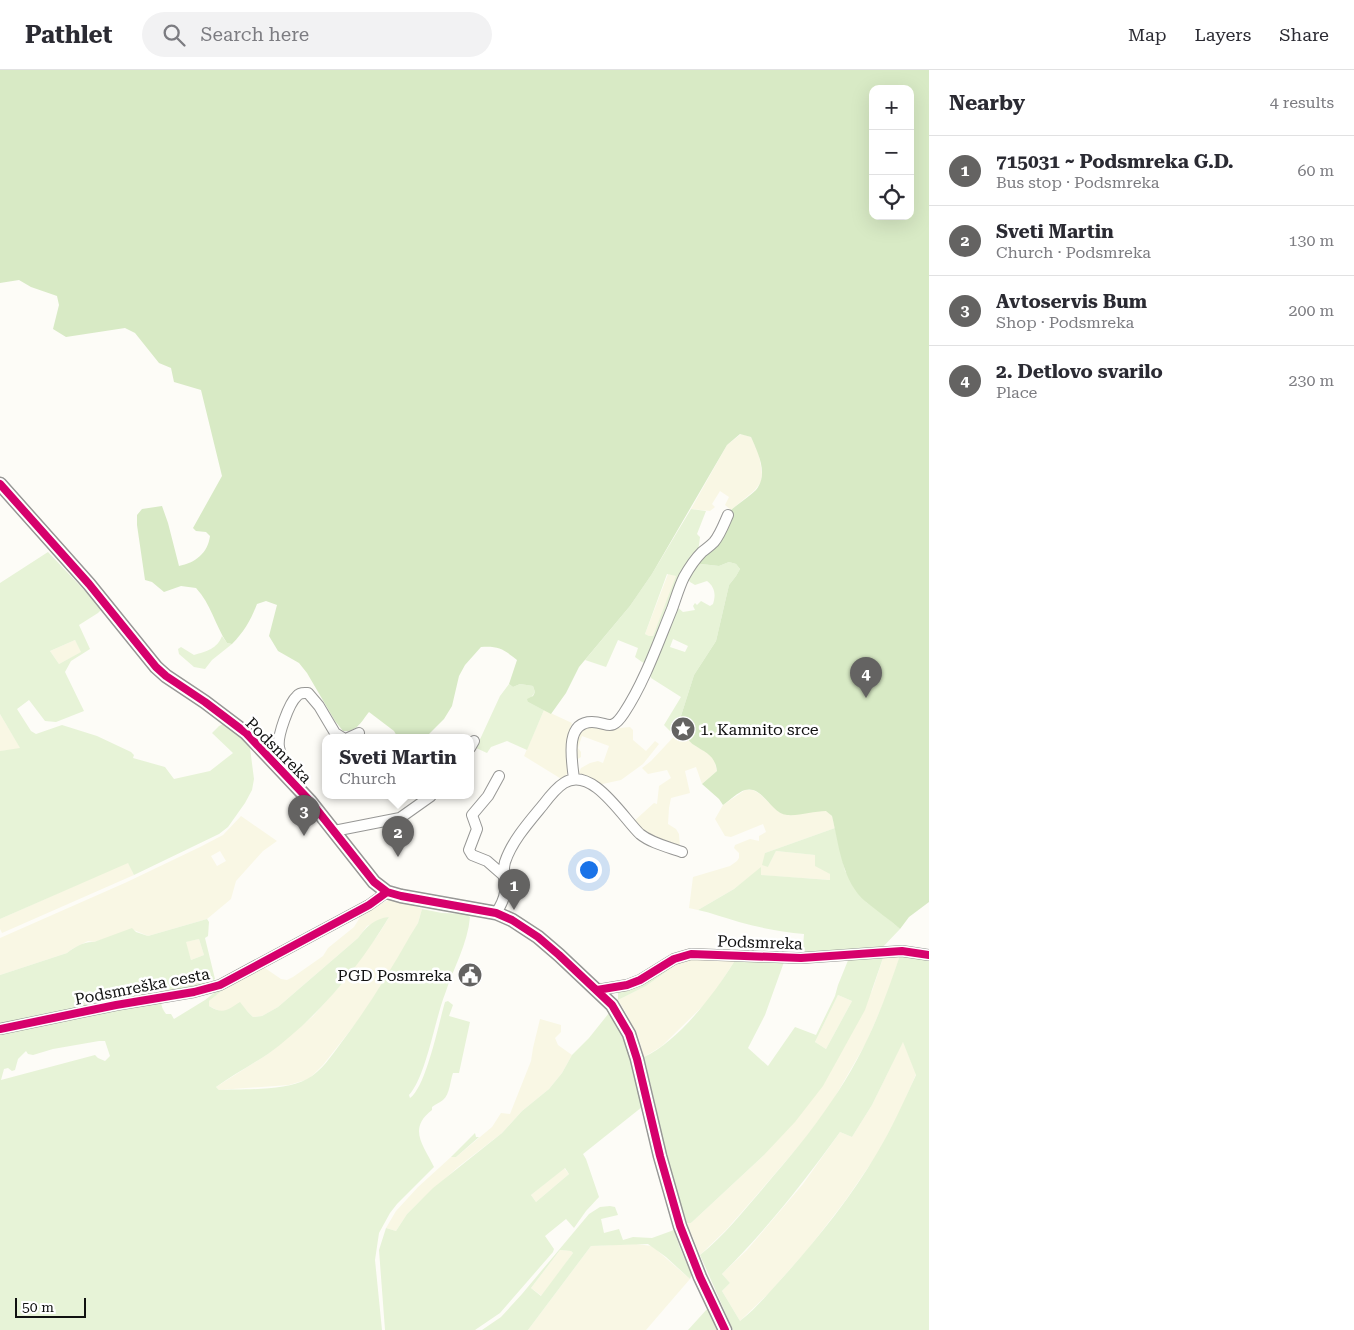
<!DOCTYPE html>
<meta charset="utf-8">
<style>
:root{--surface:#fff;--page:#f2f2f3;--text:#2b2b33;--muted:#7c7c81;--line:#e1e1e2;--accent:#646362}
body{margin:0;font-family:"Roboto Serif",serif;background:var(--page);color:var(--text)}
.controls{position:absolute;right:15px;top:15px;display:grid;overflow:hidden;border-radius:10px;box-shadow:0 5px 20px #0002}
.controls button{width:45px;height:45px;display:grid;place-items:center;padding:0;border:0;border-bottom:1px solid var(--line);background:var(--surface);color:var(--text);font:25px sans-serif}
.scale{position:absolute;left:15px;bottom:12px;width:71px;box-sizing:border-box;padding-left:5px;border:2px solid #111;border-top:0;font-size:14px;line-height:18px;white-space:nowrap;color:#111;-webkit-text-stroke:4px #fff;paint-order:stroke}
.you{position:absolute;left:588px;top:799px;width:18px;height:18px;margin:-12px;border:4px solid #fff;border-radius:50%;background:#1a73e8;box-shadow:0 0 0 8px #1a73e833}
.badge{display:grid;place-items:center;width:32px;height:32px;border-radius:50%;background:var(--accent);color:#fff;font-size:16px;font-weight:700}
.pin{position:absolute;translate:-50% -41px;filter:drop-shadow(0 1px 2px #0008)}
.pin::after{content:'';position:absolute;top:26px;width:18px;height:15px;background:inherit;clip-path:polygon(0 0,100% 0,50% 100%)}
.popup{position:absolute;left:322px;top:664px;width:152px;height:65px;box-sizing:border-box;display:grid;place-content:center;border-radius:10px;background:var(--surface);filter:drop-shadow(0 1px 4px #0005);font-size:16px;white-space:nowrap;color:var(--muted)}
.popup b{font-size:19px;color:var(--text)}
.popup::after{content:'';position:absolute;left:50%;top:100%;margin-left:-10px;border:10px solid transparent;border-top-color:var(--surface)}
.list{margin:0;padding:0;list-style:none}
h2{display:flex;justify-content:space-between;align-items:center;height:65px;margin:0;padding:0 20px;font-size:21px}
h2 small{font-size:16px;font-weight:400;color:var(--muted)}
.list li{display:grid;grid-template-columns:32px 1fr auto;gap:15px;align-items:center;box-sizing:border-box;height:70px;padding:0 20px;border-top:1px solid var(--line)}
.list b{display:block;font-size:19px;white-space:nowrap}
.list p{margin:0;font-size:16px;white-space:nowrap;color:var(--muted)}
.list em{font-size:16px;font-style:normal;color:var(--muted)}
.icon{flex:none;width:28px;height:28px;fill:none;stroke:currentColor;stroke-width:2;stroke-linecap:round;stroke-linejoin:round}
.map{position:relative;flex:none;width:929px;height:1260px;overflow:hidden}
header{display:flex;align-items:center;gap:30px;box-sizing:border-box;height:70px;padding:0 25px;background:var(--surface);border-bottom:1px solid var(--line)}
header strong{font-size:24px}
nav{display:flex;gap:28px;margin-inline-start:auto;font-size:18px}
.search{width:350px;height:45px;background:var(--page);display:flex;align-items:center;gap:12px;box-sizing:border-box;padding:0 18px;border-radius:28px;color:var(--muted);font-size:19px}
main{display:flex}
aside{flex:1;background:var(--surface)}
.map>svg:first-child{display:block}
.farmland{fill:#f9f7e4;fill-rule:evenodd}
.green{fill:#e7f3d7;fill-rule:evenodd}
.forest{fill:#d8eac5;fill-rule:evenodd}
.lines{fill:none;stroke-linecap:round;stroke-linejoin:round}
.minor-casing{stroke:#979795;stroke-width:12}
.tertiary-casing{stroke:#979795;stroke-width:15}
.minor{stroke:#fffffe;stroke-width:10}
.tertiary{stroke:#fffffe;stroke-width:12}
.cycleway-casing{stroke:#fff;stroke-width:11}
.cycleway{stroke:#d6006c;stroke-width:8}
.labels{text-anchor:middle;stroke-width:5;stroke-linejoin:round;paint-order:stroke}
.poi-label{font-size:16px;fill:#111;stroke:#fff;text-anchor:start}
.street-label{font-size:16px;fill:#111;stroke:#fff}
</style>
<header>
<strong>Pathlet</strong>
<div class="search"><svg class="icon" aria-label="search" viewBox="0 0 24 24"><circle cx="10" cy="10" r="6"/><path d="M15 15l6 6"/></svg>Search here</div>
<nav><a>Map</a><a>Layers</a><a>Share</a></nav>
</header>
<main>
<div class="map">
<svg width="929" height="1260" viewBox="0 0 929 1260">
<rect width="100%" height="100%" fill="#fdfcf7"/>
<!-- farmland -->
<path class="farmland" d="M741,364L751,367L759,384L762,404L761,412L755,420L731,440L725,435L729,427L720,421L712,434L715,437L710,441L691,439L727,375Z
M668,504L677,506L653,566H649L645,564Z
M75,570L82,582L59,594L50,581Z
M544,640L572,653L569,663L570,693L568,702L563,710L524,686Z
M0,644L21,679L0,681Z
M587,656L609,659L630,657L633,660V670L646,681L655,671L659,674L643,694L621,710L598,715L578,704L581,698L590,693L598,691L603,693L609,676L582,666L578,678L581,682V687L576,690V664Z
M680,660L694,675L711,685L714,689L717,701L702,714L696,697L685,701L690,723L671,728L669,738L668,754L676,759L679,764L680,778L644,763L633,752L654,733L657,734L659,716L671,708L667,700L648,704L642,698L651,691Z
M745,720H753L760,724L779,742L787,745L826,740L832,746L835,758L765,783L768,797L776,781L816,785L830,804L831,810L760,805L761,798L734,819L698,840L689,838L693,807L730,796L737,791L739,788V783L734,778L735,775L750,769L759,771V766L766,762L763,754L731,767L725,766L715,749L723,735Z
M241,746L277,771L263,781L236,811L231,829L207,849L148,866L134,860L94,872L88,871L72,879L67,883L0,905V868L127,812L200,777L223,765ZM220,781L226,791L217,796L211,786Z
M128,792L134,805L2,863L0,859V849Z
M389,830L403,831L422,839L418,853L390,902L360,948L323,995L309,1009L289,1015L219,1020L216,1017L268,984L313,946L345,910L380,862L389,847L367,856L358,868L278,937L262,946L253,947L247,941L231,938L224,942L217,940L209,936V931L229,915L262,896L281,909L287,910L293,907L323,886L328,878L354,857L359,849V844Z
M199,869L204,885L191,890L185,872Z
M884,885H900L889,920L866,973L832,1032L804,1070L755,1127L726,1160L700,1185L687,1153H691L763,1086L872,921Z
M734,888V892L710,929L662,976L644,987L639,969L626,943L618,930L646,916L677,894L676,891L683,889Z
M838,925L852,931L826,979L815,972Z
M540,949L561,955V962L555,968L558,975L572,985L562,1003L549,1019L522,1041L502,1063L458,1097L417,1134L407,1144L396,1161L386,1158L396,1141L418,1117L451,1087H456L492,1057L501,1043L510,1044L531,991L533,978Z
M903,971L916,1004L902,1037L878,1083L845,1131L808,1179L768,1224L740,1251L722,1221L730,1213L722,1204L747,1180L803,1114L840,1062L852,1067L872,1035Z
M564,1098L569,1104L536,1132L531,1125Z
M636,1174L652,1176L690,1209L646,1260H528L591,1176Z
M560,1180L571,1181L573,1183L542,1226L531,1218Z"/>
<!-- green -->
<path class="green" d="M691,439L706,441L697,464L700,467L698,483L647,594L642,592L635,587L638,578L618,570L606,597L585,590L630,536L652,504ZM667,504L676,506L653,566H649L645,564Z
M48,482L102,539L98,543L79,555L90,579L71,591L65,602L84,641L56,652L45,651L29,630L17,639L31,661L36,664L62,655L97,666L131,682L134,685L133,688L165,697L174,709L210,701L233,683L212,663L219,656L225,653L235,661L250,678L254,709L252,720L245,733L228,757L219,764L134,805L128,793L0,849V681L20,678L0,644V513ZM75,570L81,582L59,594L50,581Z
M729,492L736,494L740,499L736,506L729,515L716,571L694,605L680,649L671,662L664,655L681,627L651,608L649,601L676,536L683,542L695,540L693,536L695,533L697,535L701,531L710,536L713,534C716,525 715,517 707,511L695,515L690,512L687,507L693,496L701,494L719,496ZM673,569L688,576L685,582L670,577Z
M222,566L227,573L232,574L212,590L205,599L194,597L179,584L178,579L181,577L194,585C207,581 217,579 222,566Z
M509,614L513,617L520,614L533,616L535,622L528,632L544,640L527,680L507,671L491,677L487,683L476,678L500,626Z
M835,758L845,801L866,832L881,842L900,859L880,880L806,884L803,877L804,864C782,862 760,858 739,852C725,848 712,843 698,840L734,819L761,797V805L830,810V804L815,796V785L776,781L768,797L762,795L765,783Z
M422,839L442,843L467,844L470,847C468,873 453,899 445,924C435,949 426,1007 409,1025L410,1028C426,1017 439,952 445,932L448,931L453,935L449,946L470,952L459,1003H453C450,1011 450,1024 443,1030C439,1033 436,1034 432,1037V1040C407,1059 424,1076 434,1097L397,1134L390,1143L379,1163L375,1190L382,1260H0V962L161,931C161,936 163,940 166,944H171L174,949L205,930L219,919L229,915L209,931V936C224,945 227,940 240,932L247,941L253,947L262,946L278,937L358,868C366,857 375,848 389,847C358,899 317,948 268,984C251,995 233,1005 216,1017L219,1020C244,1019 286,1021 307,1009C321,1002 332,985 341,973C367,939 389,903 410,866L418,853ZM99,971H105L110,986L105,991L98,988L95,985L1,1010L4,999L8,998L12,1001L15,1000L18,989L26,981L28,984L33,985L53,979Z
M207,849L209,852L208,866L205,868L215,909L202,916L0,955V905L67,883C74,877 85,871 94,872L132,858L136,862L148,866ZM199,869L204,885L191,890L186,872Z
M884,885L865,940L823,1016L795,1052L763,1086L691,1153H687L671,1103L644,987C679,971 714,924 734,892V888L784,892L765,945L748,978L768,996L795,957L816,965L835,926L838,915L849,888ZM838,925L852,931L826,979L815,972Z
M900,885L929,888V1260H733L700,1185C724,1166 745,1139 765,1116C788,1089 811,1062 831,1032C863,987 883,937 900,885ZM903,972L916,1005C904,1031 892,1058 877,1083C851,1127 819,1167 785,1205C771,1220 757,1238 740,1251L722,1221L730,1213L722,1204C766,1160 804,1112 840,1062L852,1067L872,1035Z
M676,891L677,894L646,916L618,930V923Z
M609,943C630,962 637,1009 642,1037L583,1084L586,1089L599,1127L586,1141L574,1158L566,1149L545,1166L554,1179L553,1182L500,1243L475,1260H385L379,1180L386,1158L396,1161L407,1144L433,1118L502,1063L522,1041L549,1019L562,1003L572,985L589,968ZM565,1098L569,1104L536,1132L531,1125Z
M475,1063L476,1067H479L456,1087H451Z
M610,1136L615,1137L618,1145L601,1149L604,1163L619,1159L623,1170L633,1167L652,1168L674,1160L680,1178L692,1205L690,1209L666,1187L648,1174L591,1176L528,1260H482L501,1247L522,1224L589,1144L600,1137ZM560,1180L571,1181L573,1183L541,1226L531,1218Z
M708,1238L719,1260H688Z"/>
<!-- forest -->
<path class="forest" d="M0,0H929V832L909,847L900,859C889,849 877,841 866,832C842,812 839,775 832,746L826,741C814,741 800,746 787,745C771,744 763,715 745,720C738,722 729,731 723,735L719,729L702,714L717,701C715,685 706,683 694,675C689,672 685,665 680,660L671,662L680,649L694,605L716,571L729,515L736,506L740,499L736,494L729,492L719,496L701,494L693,496L733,447L730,442L731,440C739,433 749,427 756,420C769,404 758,383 751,367L740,364L727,375L652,504L630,536L579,597L566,623L551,644L528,632L527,629L533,626L535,622L533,616L520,614L513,617L509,614L517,590C503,579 499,576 481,577L465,595L459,606L452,636L444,649L428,665L415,668H398L394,661L369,642C361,652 357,662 343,661L335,651L307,603L299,593L278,581L269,566L277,535L266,531L257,534C251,550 244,562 232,574L227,573C215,555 211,534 196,518L181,516L164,522L152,512L145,510L137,455V445L142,439L162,436L168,453L179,496C195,493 208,483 210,466L206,462L196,461L193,458L222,406L201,320L174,312L171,298L159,293L135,263L125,258L66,267L53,259L59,235L57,226L31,217L19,210L0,213ZM873,19H910V146H873Z"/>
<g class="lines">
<defs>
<path id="minor" d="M348,668L359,663
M470,678L474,671
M499,706L488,726L472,745L477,759L469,780L472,785L487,791L503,805
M574,709C572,691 564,652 592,652C608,652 611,663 624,643C644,613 658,573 672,539C676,528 679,517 684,507C689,498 695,489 702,482C706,479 710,476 714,472C720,465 724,454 728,445
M293,713C294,696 281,691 279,677C277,666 289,633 297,626C300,622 304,623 308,623L319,636L335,663L343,668
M334,761L400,748L431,726
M496,843C500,837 504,830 505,822C505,812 502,802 505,792C512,771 529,752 543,735C549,727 556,718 564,713C592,695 623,748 640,764C651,773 668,777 682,782
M597,920L627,915L640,910L674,889L691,884L801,888L902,881L929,885
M0,959L116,935L194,922L220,915L369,835L387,822"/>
<path id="tertiary" d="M0,414L89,514L156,597L166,606L205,632L246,663L310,731L374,812L387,822L401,826L496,843L512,850L538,867L559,885L612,935L629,964L637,989L660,1086L680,1156L700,1207L725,1260"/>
</defs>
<!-- minor casing -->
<use href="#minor" class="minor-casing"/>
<!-- tertiary casing -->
<use href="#tertiary" class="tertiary-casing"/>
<!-- minor -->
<use href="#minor" class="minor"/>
<!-- tertiary -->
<use href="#tertiary" class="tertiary"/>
<defs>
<path id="cycleway" d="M0,414L89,514L156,597L166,606L205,632L246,663L310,731L374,812L387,822L401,826L496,843L512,850L538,867L559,885L612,935L629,964L637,989L660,1086L680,1156L700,1207L725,1260
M597,920L627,915L640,910L674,889L691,884L801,888L902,881L929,885
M0,959L116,935L194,922L220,915L369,835L387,822"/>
</defs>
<!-- cycleway casing -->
<use href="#cycleway" class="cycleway-casing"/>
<!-- cycleway -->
<use href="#cycleway" class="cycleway"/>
</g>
<!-- icons -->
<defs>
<symbol id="sight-disc" viewBox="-11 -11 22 22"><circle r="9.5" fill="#646362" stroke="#fff"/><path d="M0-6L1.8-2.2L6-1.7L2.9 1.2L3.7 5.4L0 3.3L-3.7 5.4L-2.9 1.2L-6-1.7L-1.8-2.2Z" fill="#fff"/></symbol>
<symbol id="civic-disc" viewBox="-11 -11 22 22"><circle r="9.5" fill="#646362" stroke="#fff"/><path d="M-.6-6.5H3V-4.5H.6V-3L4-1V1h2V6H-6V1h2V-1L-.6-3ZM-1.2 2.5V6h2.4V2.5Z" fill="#fff"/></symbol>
</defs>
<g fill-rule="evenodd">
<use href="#sight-disc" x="669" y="645" width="28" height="28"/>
<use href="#civic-disc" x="456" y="891" width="28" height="28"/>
</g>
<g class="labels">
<!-- poi labels -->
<g class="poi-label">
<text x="700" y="665">1. Kamnito srce</text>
<text x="452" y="911" text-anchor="end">PGD Posmreka</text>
</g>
<!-- street labels -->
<g class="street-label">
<text transform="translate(279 680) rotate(45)" y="6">Podsmreka</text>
<text transform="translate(760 872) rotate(2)" y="6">Podsmreka</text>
<text transform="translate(142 916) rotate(-11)" y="6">Podsmreška cesta</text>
</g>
</g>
</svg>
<div class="controls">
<button>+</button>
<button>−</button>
<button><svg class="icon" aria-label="locate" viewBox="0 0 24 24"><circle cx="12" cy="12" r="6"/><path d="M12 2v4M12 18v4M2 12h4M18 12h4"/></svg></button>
</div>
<div class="scale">50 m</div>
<div class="you"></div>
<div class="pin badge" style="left:514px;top:840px">1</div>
<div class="pin badge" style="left:398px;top:787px">2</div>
<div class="popup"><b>Sveti Martin</b>Church</div>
<div class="pin badge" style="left:304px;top:766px">3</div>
<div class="pin badge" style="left:866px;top:628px">4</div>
</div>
<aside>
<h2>Nearby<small>4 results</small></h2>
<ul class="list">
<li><span class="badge">1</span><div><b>715031 ~ Podsmreka G.D.</b><p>Bus stop · Podsmreka</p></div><em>60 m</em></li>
<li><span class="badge">2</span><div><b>Sveti Martin</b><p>Church · Podsmreka</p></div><em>130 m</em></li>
<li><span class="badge">3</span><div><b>Avtoservis Bum</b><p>Shop · Podsmreka</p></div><em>200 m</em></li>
<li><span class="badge">4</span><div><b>2. Detlovo svarilo</b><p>Place</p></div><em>230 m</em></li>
</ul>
</aside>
</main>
